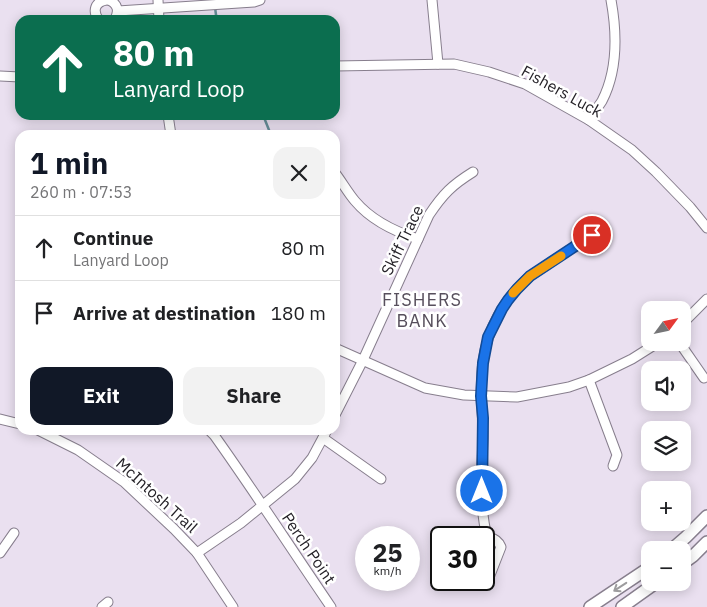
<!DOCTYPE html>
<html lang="en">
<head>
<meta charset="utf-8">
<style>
  :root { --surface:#fff; --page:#f2f2f2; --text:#202124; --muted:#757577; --line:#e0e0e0; --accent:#111827 }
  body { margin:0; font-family:"IBM Plex Sans",sans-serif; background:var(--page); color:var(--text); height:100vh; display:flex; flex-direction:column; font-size:19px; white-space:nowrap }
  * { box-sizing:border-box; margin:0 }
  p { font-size:16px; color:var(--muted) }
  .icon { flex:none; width:28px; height:28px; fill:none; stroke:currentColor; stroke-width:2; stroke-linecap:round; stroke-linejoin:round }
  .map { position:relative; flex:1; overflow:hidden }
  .side { position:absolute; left:15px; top:130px; width:325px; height:305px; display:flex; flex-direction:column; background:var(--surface); border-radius:15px; box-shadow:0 2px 12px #0003 }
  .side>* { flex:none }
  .guide { position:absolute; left:15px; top:15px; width:325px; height:105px; border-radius:15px; box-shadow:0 2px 12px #0003; background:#0b6e4f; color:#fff; overflow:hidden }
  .needle { width:32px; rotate:57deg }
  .tools { position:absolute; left:641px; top:301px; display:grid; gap:10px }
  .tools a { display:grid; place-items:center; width:50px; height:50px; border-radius:10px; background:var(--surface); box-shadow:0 2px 12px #0003; font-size:25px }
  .speed { position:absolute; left:355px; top:526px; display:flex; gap:10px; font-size:25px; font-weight:700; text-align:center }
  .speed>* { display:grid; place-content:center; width:65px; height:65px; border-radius:50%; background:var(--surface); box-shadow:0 2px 12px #0003; line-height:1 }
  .speed small { font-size:12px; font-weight:400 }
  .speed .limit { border:2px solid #111; border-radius:8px; background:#fff; color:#111 }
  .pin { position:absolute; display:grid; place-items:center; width:42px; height:42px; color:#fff; margin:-21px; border:2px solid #fff; border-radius:50%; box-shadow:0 1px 5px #0007 }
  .me { position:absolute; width:55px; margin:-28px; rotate:0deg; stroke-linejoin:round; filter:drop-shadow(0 0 4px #0008) }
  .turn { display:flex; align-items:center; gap:18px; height:105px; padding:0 15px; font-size:22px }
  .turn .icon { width:65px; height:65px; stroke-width:2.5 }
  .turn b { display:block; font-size:35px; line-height:42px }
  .round { display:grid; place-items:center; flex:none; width:52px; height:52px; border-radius:15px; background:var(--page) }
  .overview { display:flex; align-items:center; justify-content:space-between; height:85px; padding:0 15px }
  h1 { font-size:30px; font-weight:700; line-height:38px; color:var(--accent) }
  .button { display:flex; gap:10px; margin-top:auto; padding:10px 15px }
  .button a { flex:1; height:58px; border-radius:15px; background:var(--accent); color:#fff; font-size:20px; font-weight:700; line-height:58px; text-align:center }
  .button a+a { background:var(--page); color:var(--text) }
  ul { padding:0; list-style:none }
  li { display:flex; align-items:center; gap:15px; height:65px; padding:0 15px; border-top:1px solid var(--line) }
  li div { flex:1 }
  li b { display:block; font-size:19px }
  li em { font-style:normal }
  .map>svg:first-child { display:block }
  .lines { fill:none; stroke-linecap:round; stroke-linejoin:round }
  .stream { stroke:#678e98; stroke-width:2.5 }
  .minor-casing { stroke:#877e8d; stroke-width:11 }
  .major-casing { stroke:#877e8d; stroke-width:14 }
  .minor { stroke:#fff; stroke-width:9 }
  .major { stroke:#fff; stroke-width:11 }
  .oneway { stroke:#9d9c9e }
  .route-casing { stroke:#114b97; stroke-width:12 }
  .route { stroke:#1a73e8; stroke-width:9 }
  .slow { stroke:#f59e0b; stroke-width:9 }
  .labels { text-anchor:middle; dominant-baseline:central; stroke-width:5; stroke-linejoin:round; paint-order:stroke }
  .street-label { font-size:16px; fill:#252228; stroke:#fff }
  .neighbourhood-label { font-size:18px; letter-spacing:1px; fill:#574f5c; stroke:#fff }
</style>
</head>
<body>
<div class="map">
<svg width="707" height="607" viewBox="0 0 707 607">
  <rect width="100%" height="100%" fill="#eae0f0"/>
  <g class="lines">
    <g class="stream">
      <polyline points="215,7 216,15 219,20"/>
      <polyline points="263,115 271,135"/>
    </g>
    <g class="minor-casing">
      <g id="minor">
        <path d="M108,0C118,3 120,12 114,20"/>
        <polyline points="158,0 159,20"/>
        <polyline points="432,0 438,64"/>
        <polyline points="118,11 254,2 260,0"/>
        <path d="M99,20C92,11 95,2 106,0"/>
        <polyline points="335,66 454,64 489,72 525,84 589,120 632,150 656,172 690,207 707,228"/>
        <polyline points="0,76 20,77"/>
        <polyline points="168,115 171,135"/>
        <path d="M589,120C593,114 598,107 602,101C618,70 617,33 611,0"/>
        <path d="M335,173C342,182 348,193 355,201C371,220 396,232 418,239"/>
        <polyline points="682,324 707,299"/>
        <polyline points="679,342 704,378"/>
        <polyline points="335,348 425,388 464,395 517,397 569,387 589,380 632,359 659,342"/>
        <polyline points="589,380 617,455 613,466"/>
        <path d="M335,415L363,360L429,215C443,194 452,185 473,172"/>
        <polyline points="0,419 20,424"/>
        <polyline points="38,430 78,450 124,482 174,529 197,553 233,607"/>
        <path d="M209,430L214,435C254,491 292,550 331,607"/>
        <polyline points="323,438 381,479"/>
        <path d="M487,536C479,508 482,468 483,438C483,413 479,387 483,362C487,329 504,299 529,277C536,272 544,267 551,262C565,253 578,244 592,235"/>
        <path d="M484,544L487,536C494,539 498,540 501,547L490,575L484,579"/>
        <polyline points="0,553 14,533"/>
        <polyline points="197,553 241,523 295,479 312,458 327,430"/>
        <polyline points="102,607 108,602"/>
      </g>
    </g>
    <g class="major-casing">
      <g id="major">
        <polyline points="671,550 686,537 707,516"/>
        <polyline points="682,564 693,556 707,542"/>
        <polyline points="590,607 650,567"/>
        <polyline points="622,607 657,582"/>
      </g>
    </g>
    <use href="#minor" class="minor"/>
    <use href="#major" class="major"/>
  </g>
  <defs><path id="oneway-shaft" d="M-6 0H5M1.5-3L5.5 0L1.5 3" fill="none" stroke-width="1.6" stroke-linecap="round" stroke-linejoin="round" transform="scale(1.25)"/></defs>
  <use class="oneway" href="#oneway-shaft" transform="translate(620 587) rotate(147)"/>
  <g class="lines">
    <g class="route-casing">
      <polyline id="route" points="482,491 483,418 481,396 483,363 488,337 502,309 508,300 517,289 530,276 592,235"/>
    </g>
    <use href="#route" class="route"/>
    <polyline class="slow" points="513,293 530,276 561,256"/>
  </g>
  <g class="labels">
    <g class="street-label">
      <text transform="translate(562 91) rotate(29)">Fishers Luck</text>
      <text transform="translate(402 240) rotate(-64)">Skiff Trace</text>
      <text transform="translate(157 495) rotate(42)">McIntosh Trail</text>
      <text transform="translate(309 548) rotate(56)">Perch Point</text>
    </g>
    <g class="neighbourhood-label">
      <text x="422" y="299">FISHERS<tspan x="422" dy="21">BANK</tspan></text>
    </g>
  </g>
</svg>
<div class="tools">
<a><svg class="needle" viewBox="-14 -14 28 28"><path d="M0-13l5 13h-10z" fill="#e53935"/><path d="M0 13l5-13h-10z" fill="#757577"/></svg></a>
<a><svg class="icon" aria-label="sound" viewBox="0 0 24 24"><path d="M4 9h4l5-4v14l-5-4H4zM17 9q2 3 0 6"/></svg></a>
<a><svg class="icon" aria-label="layers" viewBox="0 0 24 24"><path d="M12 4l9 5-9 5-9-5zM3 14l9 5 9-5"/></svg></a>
<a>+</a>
<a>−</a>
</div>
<div class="speed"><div>25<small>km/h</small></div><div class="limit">30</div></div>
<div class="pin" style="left:592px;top:235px;background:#d93025"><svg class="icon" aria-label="arrive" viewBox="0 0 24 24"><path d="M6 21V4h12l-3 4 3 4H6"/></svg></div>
<svg class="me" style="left:482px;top:491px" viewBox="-20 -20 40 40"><circle r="17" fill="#1a73e8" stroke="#fff" stroke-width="3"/><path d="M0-11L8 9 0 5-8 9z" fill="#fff"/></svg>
<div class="guide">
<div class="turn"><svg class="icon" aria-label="ahead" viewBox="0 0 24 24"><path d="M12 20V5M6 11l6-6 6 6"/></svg><div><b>80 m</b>Lanyard Loop</div></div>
</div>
<section class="side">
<div class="overview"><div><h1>1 min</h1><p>260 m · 07:53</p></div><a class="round"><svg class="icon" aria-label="close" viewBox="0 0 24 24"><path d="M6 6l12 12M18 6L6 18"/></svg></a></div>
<ul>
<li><svg class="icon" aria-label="ahead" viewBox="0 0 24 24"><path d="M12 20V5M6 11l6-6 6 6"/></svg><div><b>Continue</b><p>Lanyard Loop</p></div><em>80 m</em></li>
<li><svg class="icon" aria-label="arrive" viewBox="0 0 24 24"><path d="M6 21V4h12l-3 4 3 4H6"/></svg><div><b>Arrive at destination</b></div><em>180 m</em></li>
</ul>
<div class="button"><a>Exit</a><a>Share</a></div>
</section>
</div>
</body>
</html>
